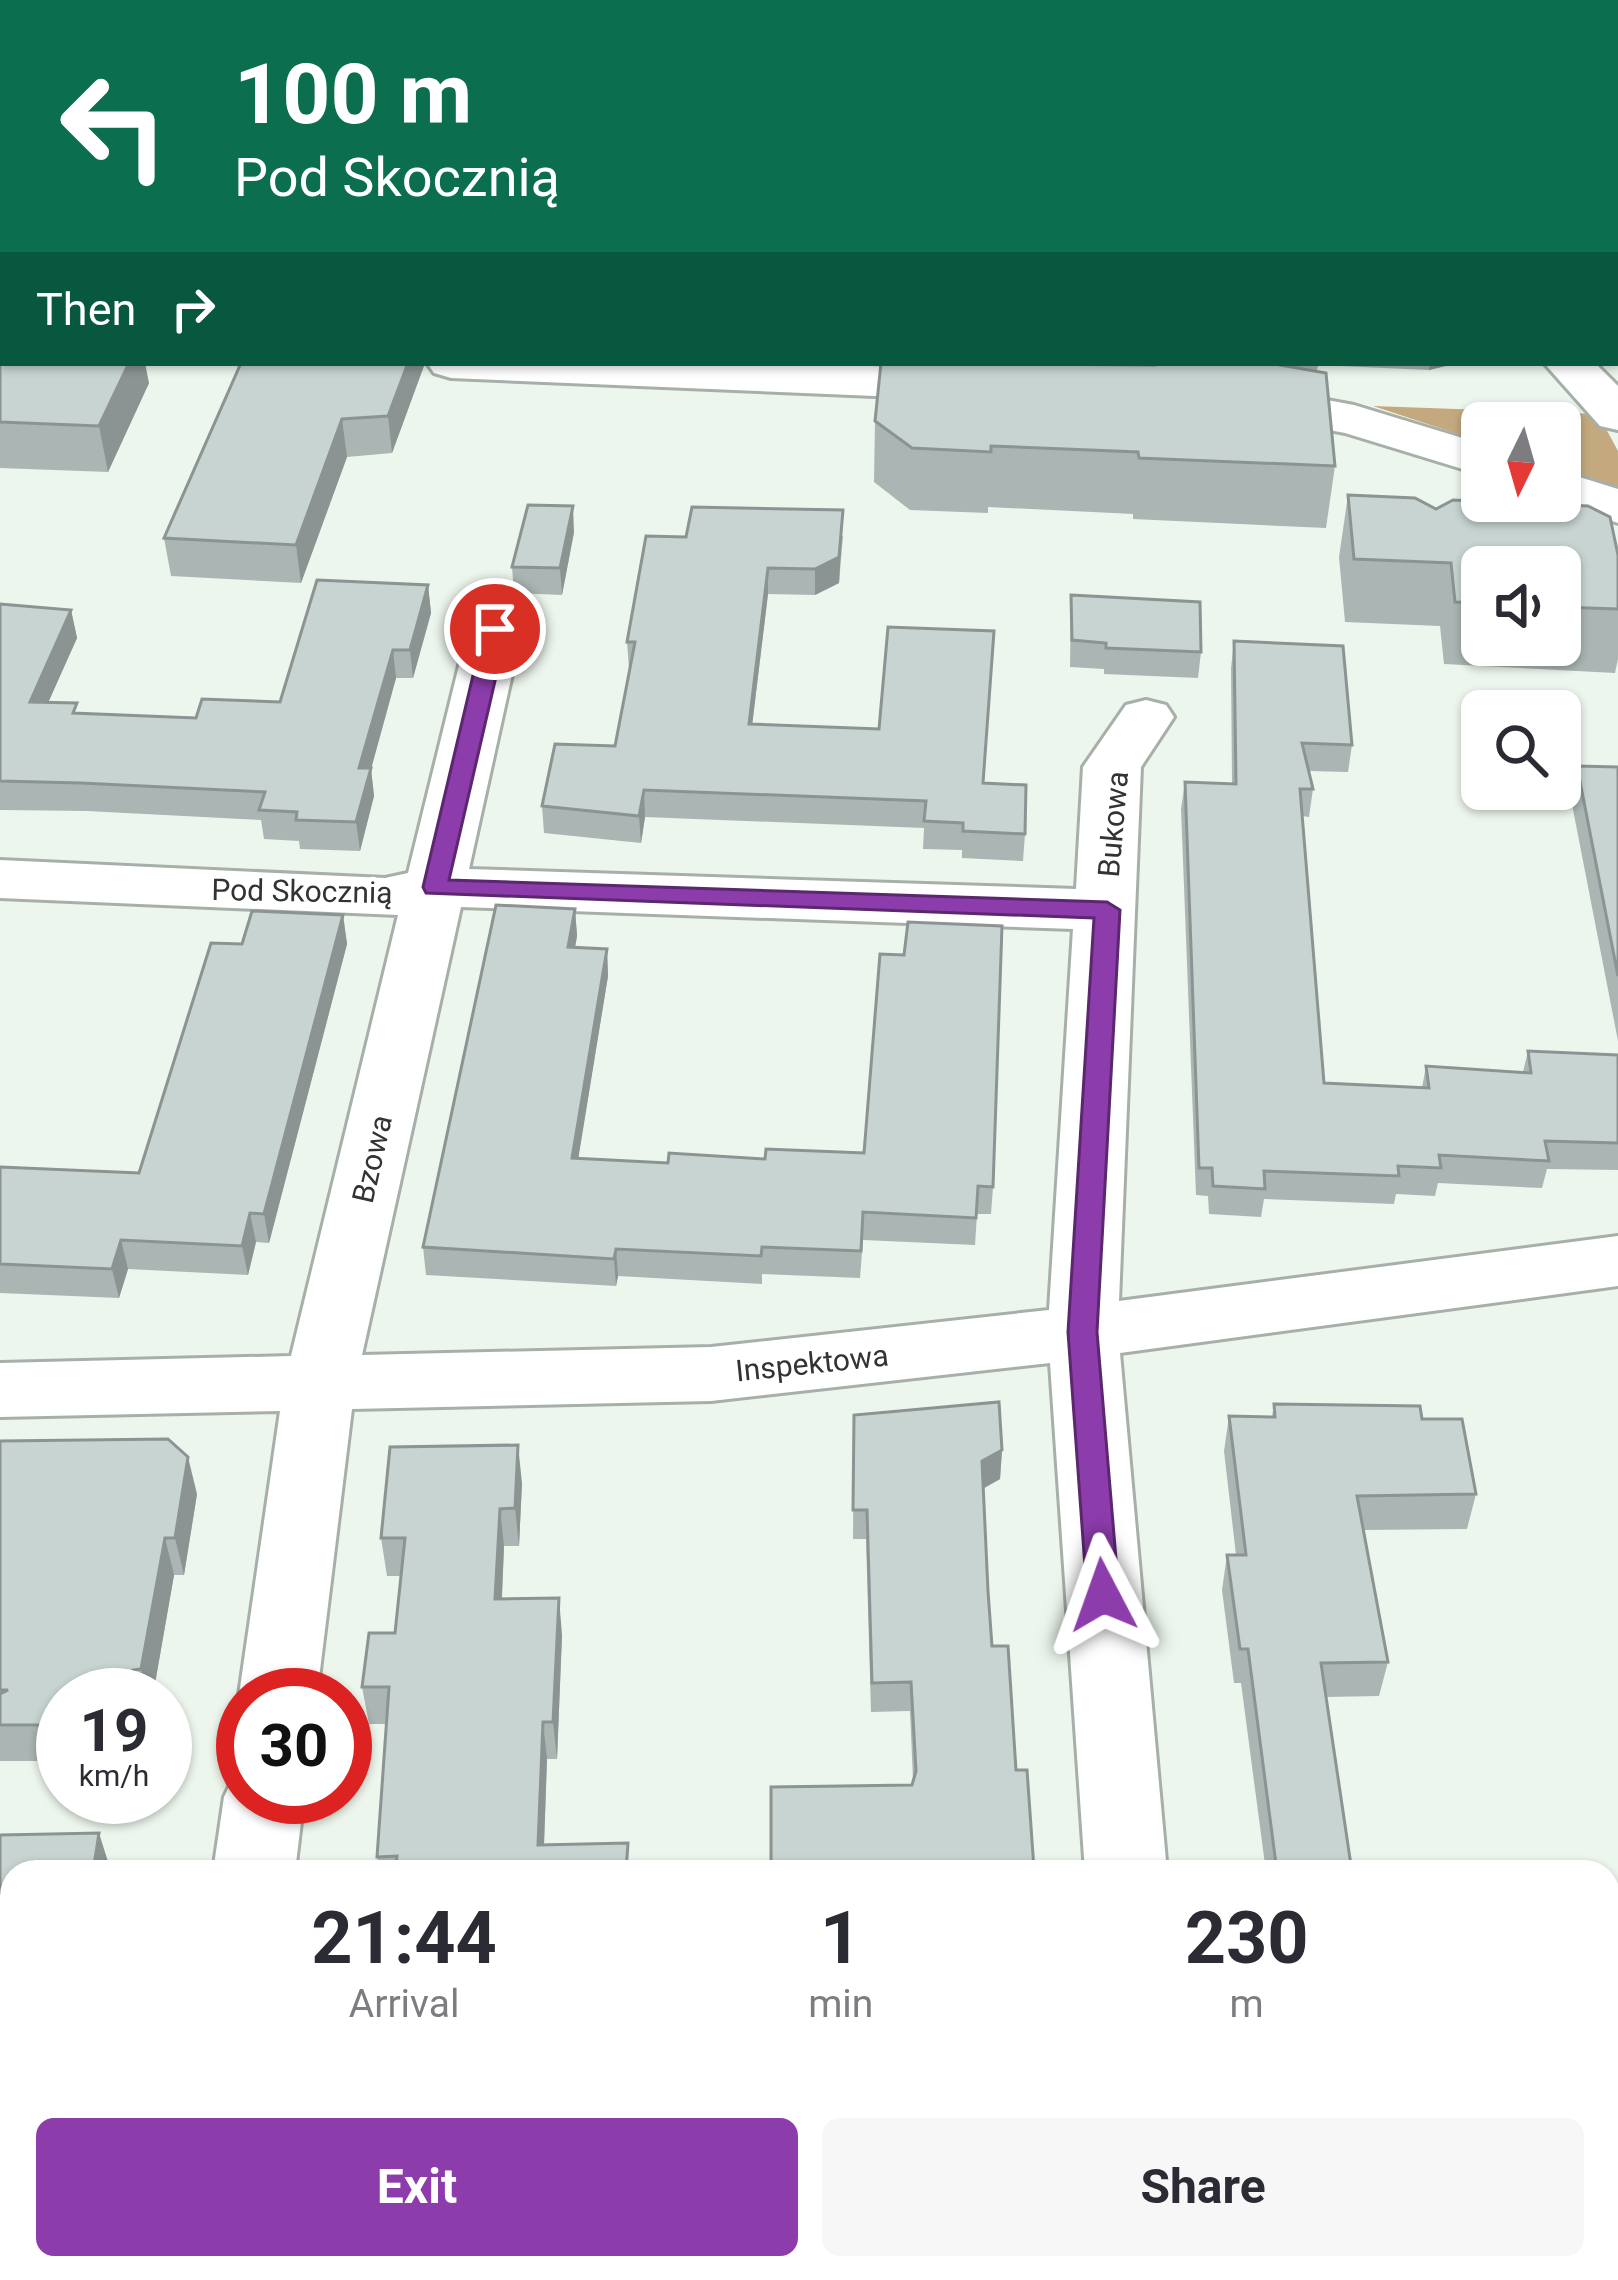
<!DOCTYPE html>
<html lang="en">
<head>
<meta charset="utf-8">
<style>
  :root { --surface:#fff; --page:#f7f7f7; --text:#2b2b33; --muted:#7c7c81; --accent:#8c3cab }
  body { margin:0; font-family:Roboto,sans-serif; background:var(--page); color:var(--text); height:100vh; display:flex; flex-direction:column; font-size:45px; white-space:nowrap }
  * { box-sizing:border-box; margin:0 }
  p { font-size:39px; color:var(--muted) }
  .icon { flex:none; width:66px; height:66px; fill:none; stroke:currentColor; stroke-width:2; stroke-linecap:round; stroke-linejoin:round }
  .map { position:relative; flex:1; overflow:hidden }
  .details { position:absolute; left:0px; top:1860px; width:1620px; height:420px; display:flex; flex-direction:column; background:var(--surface); border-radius:36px 36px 0 0; box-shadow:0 3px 9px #0004 }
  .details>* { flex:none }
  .banner { position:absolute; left:0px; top:0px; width:1620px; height:366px; box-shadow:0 3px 9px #0004; background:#0b6e4f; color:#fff; overflow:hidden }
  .needle { width:78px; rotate:185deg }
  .controls { position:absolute; left:1461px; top:402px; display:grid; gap:24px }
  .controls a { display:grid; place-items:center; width:120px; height:120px; border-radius:18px; background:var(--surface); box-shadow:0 3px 9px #0004; font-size:60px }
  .speed { position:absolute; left:36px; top:1668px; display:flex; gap:24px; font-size:60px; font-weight:700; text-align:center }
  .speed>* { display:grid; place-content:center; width:156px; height:156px; border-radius:50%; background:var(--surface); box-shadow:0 3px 9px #0004; line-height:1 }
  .speed small { font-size:30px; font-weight:400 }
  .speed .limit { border:18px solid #d22; background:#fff; color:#111 }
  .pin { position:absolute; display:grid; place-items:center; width:102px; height:102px; color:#fff; margin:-51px; border:6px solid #fff; border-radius:50%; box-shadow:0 3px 12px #0007 }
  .me { position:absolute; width:132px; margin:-66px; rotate:356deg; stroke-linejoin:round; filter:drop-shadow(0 0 9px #0008) }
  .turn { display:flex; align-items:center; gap:42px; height:252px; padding:0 36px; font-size:54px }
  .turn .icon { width:156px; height:156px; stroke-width:2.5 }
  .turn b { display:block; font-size:84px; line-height:102px }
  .then { display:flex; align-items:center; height:114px; padding:0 36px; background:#0003; gap:24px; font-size:45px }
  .eta { display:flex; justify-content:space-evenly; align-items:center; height:204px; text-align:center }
  .eta b { font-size:72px; font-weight:700; line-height:84px }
  .action { display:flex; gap:24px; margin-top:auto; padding:24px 36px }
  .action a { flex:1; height:138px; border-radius:18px; background:var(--accent); color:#fff; font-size:48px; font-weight:700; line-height:138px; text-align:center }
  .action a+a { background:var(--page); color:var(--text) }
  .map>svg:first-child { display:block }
  .forest { fill:#c4a97e }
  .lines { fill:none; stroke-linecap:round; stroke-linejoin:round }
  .minor-casing { stroke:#a7b0a8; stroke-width:6 }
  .minor { fill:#fff; fill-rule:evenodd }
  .wall { fill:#abb6b4; fill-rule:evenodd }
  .shaded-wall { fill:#8b9492 }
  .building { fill:#c7d4d1; stroke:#8b9492; stroke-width:3 }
  .route { fill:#8c3cab; stroke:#5b276f; stroke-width:3 }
  .labels { text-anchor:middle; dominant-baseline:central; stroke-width:9; stroke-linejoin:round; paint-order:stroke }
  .street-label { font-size:30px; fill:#313431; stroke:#fff }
</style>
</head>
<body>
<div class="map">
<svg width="1618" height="2280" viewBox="0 0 1618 2280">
  <rect width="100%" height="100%" fill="#edf6ed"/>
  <polygon class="forest" points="1373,406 1598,414 1618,451 1618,487 1560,468 1560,423 1482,423 1482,442"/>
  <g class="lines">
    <g class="minor-casing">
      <g id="minor">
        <polygon points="1208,0 1248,0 1250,3 1210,3"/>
        <polygon points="3,38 3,64 0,65 0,39"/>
        <rect x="1617" y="178" width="1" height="26"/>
        <polygon points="3,217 3,245 0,246 0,218"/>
        <polygon points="427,363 798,363 969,370 986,375 994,385 986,395 969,400 451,378 434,373"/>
        <polygon points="1544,363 1595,363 1618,386 1618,430 1600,426"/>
        <polygon points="1240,384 1354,405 1482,444 1482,475 1345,433 1222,410 1215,399 1222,388"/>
        <polygon points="1560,471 1618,489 1618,523 1553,501 1560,501"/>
        <path d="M495,613L514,617L522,629L469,869L1076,889L1083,767L1126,705L1146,700L1166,705L1174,717L1141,767L1119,1301L1618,1236V1286L1120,1353L1167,1872H1085L1050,1363L711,1401L352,1409L317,1695H243V1703L239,1695L280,1411L0,1417V1363L291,1356L398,915L0,898V860L385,878L408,873L468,629L476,617ZM461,907L1073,929L1049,1310L711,1347L362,1355Z"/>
        <polygon points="243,1770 243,1797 304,1797 295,1872 213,1872 224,1797 236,1772"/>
        <polygon points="154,2268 246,2268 245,2280 153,2280"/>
        <polygon points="1121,2268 1213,2268 1215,2280 1123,2280"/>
      </g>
    </g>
    <use href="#minor" class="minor"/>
  </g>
  <g class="wall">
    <polygon points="0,332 149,383 108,472 0,468"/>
    <polygon points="241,363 425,363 392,453 347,457 301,583 171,576 164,538"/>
    <polygon points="1149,363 1458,363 1429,370 1318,365 1317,371 1335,466 1326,528 1133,519 1133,514 988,507 988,513 910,510 874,482 875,421"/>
    <path d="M1348,495L1436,509L1618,555V659L1615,673L1444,664L1440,626L1345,622L1339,557ZM1482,567H1560V645H1482Z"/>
    <polygon points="574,532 562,595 514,593 512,567"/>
    <polygon points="843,536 839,583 815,595 768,594 752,725 984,783 1025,834 1023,861 962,858 962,850 923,849 924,828 645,817 641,843 544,833 542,806 615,746 630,669 629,669 627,642 686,537"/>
    <polygon points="428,585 431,613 413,678 396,678 371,769 374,796 360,851 300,849 299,841 264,839 261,820 87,811 0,810 0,604 71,610 77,638 48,702 79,713 196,718 280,702"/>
    <polygon points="1071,595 1201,652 1198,678 1104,674 1104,669 1070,667"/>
    <polygon points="1234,641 1352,745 1348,772 1309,771 1313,789 1309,817 1302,816 1324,1083 1422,1088 1426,1066 1523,1072 1528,1051 1618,1055 1618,1170 1547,1169 1542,1188 1438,1183 1435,1196 1396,1194 1394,1204 1264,1199 1261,1217 1209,1214 1208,1196 1196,1195 1181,809 1185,782 1232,784 1231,668"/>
    <polygon points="1577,766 1618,767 1618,1041 1570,794"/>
    <polygon points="575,909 577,936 575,948 607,949 608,976 578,1158 993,1187 991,1214 977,1214 975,1245 863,1240 860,1278 762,1274 762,1284 618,1276 616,1286 426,1275 423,1247"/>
    <polygon points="343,915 347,944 269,1243 256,1242 248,1275 128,1269 119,1298 0,1293 0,1167 139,1173 242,944"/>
    <polygon points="1274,1404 1422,1419 1476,1494 1467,1529 1363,1530 1388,1662 1379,1696 1326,1697 1352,1872 1266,1872 1241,1683 1234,1683 1222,1590 1227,1555 1236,1555 1224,1451 1229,1416 1272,1417"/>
    <polygon points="854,1415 1002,1450 1000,1479 983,1489 988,1591 992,1646 1034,1872 771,1872 912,1785 913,1780 910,1711 871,1712 866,1539 853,1539"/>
    <polygon points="0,1441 197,1494 184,1575 174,1575 153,1695 63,1695 63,1761 0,1761"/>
    <polygon points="522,1483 519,1546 504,1546 502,1599 562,1635 557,1759 547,1759 544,1845 630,1872 380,1872 377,1857 387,1724 369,1724 362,1687 395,1633 401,1576 387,1576 381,1538"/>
    <polygon points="0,1835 110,1868 12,1872 12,1966 0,1967"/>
    <polygon points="1616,2217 1618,2217 1618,2273 1611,2229"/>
    <polygon points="1279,2268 1447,2268 1449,2280 1281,2280"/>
  </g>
  <g class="shaded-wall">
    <polygon points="129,363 145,363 149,383 108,472 99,426"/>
    <polygon points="408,363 425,363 392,453 388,416"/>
    <polygon points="1430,363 1458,363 1429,370"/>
    <polygon points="342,419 347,457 301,583 296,545"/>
    <polygon points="573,506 574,532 562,595 560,568"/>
    <polygon points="843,510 839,583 815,595 815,569"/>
    <polygon points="768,568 768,594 749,751 749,724"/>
    <polygon points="428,585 431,613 413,678 410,650"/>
    <polygon points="71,610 77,638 36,730 30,702"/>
    <polygon points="393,650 396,678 371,769 374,796 360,851 356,822 359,768"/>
    <polygon points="644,790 645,817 641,843 639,816"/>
    <polygon points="575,909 577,936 570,975 568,947"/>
    <polygon points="343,915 347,944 269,1243 264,1214"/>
    <polygon points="607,949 608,976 574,1185 572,1158"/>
    <polygon points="250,1213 256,1242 248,1275 242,1246"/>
    <polygon points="121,1240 128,1269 119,1298 112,1269"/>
    <polygon points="616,1249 618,1276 616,1286 614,1259"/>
    <polygon points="518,1445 522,1483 519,1546 515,1508"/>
    <polygon points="1002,1450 1000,1479 980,1490 982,1461"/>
    <polygon points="188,1457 197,1494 184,1575 175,1538"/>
    <polygon points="500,1509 504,1546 500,1637 495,1599"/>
    <polygon points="165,1538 174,1575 153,1695 148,1695 141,1669"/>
    <polygon points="559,1598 562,1635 557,1759 553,1722"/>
    <polygon points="133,1670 140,1695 127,1695"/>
    <polygon points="543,1722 547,1759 543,1872 538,1845"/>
    <polygon points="99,1833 110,1868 110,1872 93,1872"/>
    <polygon points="476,2268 484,2268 483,2280 475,2280"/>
  </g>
  <g class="building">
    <polygon points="1617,214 1618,215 1617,279"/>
    <polygon points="0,332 3,332 3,363 129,363 99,426 0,422"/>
    <polygon points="241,363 408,363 388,416 342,419 296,545 164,538"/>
    <polygon points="881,363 1155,365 1155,363 1268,363 1326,373 1335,466 1139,458 1138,452 991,446 991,452 912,448 875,421"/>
    <polygon points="1348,495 1415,498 1436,509 1453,500 1588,506 1610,517 1618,555 1618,609 1560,607 1560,567 1482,567 1482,603 1455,602 1451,563 1354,559"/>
    <polygon points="528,505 573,506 560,568 512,567"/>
    <polygon points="692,507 843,510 839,557 815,569 768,568 749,724 879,729 888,627 994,631 983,783 1026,785 1025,834 963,831 963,823 924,821 926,801 644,790 639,816 542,806 555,744 615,746 635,642 627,642 646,536 686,537"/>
    <polygon points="317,580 428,585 410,650 393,650 359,768 371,768 356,822 296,820 297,812 259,810 265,792 81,783 0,781 0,604 71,610 30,702 77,703 73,713 196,718 202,699 280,702"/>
    <polygon points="1071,595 1200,602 1201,652 1106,648 1106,643 1072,640"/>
    <polygon points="1234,641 1343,646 1352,745 1302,743 1313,789 1300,789 1324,1083 1429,1088 1426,1066 1531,1073 1528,1051 1618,1055 1618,1143 1545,1141 1549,1161 1439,1155 1441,1168 1398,1166 1399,1176 1264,1171 1265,1189 1213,1186 1212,1168 1199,1168 1185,782 1236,784"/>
    <polygon points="1577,766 1618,767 1618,976"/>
    <polygon points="496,905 575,909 568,947 607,949 572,1158 668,1163 669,1153 765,1159 766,1149 864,1153 880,954 904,955 908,922 1002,926 993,1187 978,1186 976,1218 863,1212 861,1251 762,1247 761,1256 616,1249 614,1259 423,1247"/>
    <polygon points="252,911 343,915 264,1214 250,1213 242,1246 121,1240 112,1269 0,1264 0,1167 139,1173 211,943 242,944"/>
    <polygon points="999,1402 1002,1450 982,1461 988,1591 992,1646 1008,1646 1016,1770 1027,1770 1034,1869 945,1872 771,1872 771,1787 912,1785 916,1771 911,1682 872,1683 867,1510 853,1510 854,1415"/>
    <polygon points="1274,1404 1420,1406 1422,1419 1462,1419 1476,1494 1357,1496 1388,1662 1321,1663 1352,1872 1277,1872 1248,1649 1240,1649 1227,1555 1246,1555 1229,1416 1275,1417"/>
    <polygon points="168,1439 188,1457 175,1538 165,1538 141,1669 133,1670 127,1695 63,1695 63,1725 0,1725 0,1694 8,1690 0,1690 0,1441"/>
    <polygon points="518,1445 515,1508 500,1509 495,1599 559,1598 553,1722 543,1722 538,1845 628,1843 626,1872 395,1872 397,1856 377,1857 389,1687 362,1687 369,1633 395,1633 405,1538 381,1538 390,1447"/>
    <polygon points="99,1833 93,1872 12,1872 12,1931 0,1932 0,1835"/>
    <polygon points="12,2103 12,2131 7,2131"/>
    <polygon points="295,2268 476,2268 475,2280 294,2280"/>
    <rect x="780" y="2268" width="148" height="12"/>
    <polygon points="1290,2268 1447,2268 1449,2280 1292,2280"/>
  </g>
  <polygon class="route" points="495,622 507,629 449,880 1107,902 1120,910 1097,1332 1119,1595 1114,1604 1103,1608 1087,1595 1068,1332 1094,918 426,893 423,887 484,629"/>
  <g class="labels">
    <g class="street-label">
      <text transform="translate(1113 824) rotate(-85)">Bukowa</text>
      <text transform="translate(302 891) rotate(1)">Pod Skocznią</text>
      <text transform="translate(372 1159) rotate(-77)">Bzowa</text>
      <text transform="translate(812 1363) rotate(-6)">Inspektowa</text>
    </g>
  </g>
</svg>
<div class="controls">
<a><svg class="needle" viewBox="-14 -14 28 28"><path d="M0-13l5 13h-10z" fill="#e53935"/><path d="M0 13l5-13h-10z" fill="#7c7c81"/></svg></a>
<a><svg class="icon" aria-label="sound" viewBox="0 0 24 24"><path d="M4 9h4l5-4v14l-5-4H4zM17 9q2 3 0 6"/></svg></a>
<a><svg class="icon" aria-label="search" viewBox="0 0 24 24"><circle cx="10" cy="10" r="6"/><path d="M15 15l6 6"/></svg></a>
</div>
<div class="speed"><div>19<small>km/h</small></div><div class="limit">30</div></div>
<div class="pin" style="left:495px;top:629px;background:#d93025"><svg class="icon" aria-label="arrive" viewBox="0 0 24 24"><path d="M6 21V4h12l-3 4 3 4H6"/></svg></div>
<svg class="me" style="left:1103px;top:1595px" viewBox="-20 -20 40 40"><path d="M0-17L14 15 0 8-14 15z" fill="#8c3cab" stroke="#fff" stroke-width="4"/></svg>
<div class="banner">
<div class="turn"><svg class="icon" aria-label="left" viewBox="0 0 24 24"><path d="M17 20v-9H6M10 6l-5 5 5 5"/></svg><div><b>100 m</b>Pod Skocznią</div></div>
<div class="then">Then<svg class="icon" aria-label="right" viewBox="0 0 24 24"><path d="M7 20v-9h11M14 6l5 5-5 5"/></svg></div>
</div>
<section class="details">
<div class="eta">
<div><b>21:44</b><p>Arrival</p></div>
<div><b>1</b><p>min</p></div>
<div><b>230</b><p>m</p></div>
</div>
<div class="action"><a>Exit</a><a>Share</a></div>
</section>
</div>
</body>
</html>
